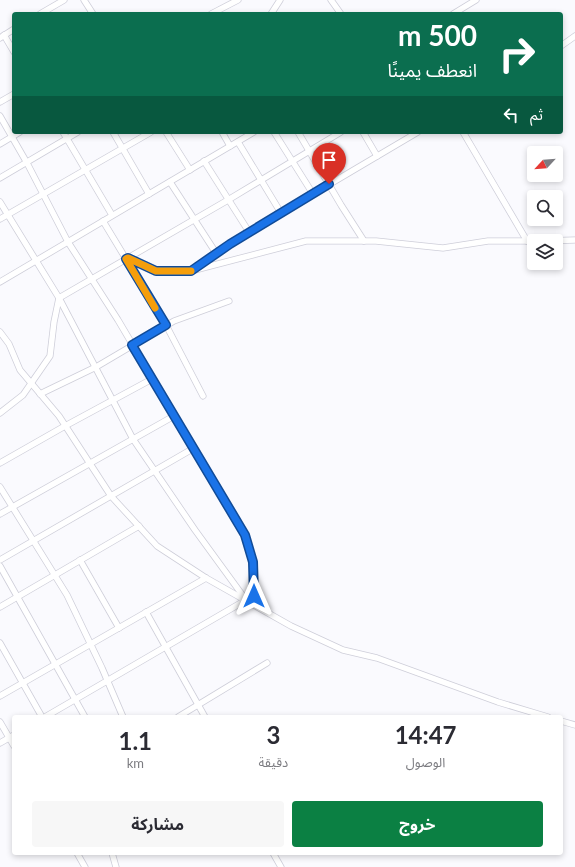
<!DOCTYPE html>
<html lang="ar">
<head>
<meta charset="utf-8">
<style>
  :root { --surface:#fff; --page:#f7f7f7; --text:#2b2b33; --muted:#7c7c81; --accent:#0b8043 }
  body { margin:0; font-family:Lato,"Noto Sans Arabic",sans-serif; background:var(--page); color:var(--text); direction:rtl; height:100vh; display:flex; flex-direction:column; font-size:15px; white-space:nowrap }
  * { box-sizing:border-box; margin:0 }
  p { font-size:13px; color:var(--muted) }
  .icon { flex:none; width:22px; height:22px; fill:none; stroke:currentColor; stroke-width:2; stroke-linecap:round; stroke-linejoin:round }
  .map { position:relative; flex:1; overflow:hidden; direction:ltr }
  .panel { position:absolute; left:12px; top:715px; width:551px; height:140px; display:flex; flex-direction:column; background:var(--surface); border-radius:4px; box-shadow:0 2px 6px #0003; direction:rtl }
  .panel>* { flex:none }
  .guide { position:absolute; left:12px; top:12px; width:551px; height:122px; border-radius:4px; box-shadow:0 2px 6px #0003; direction:rtl; background:#0b6e4f; color:#fff; overflow:hidden }
  .needle { width:26px; rotate:244deg }
  .buttons { position:absolute; left:527px; top:146px; display:grid; gap:8px }
  .buttons a { display:grid; place-items:center; width:36px; height:36px; border-radius:4px; background:var(--surface); box-shadow:0 2px 6px #0003; font-size:20px }
  .pin { position:absolute; display:grid; place-items:center; width:34px; height:34px; color:#fff; margin:-41px -17px; border-radius:50% 50% 50% 0; rotate:-45deg; box-shadow:0 0 4px #0007 }
  .pin .icon { rotate:45deg }
  .me { position:absolute; width:44px; margin:-22px; rotate:0deg; stroke-linejoin:round; filter:drop-shadow(0 0 3px #0008) }
  .turn { display:flex; align-items:center; gap:14px; height:84px; padding:0 20px; font-size:18px }
  .turn .icon { width:52px; height:52px; stroke-width:2.5 }
  .turn b { display:block; font-size:28px; line-height:34px }
  .then { display:flex; align-items:center; height:38px; padding:0 20px; background:#0003; gap:8px; font-size:15px }
  .eta { display:flex; justify-content:space-evenly; align-items:center; height:68px; text-align:center }
  .eta b { font-size:24px; font-weight:700; line-height:28px }
  .button { display:flex; gap:8px; margin-top:auto; padding:8px 20px }
  .button a { flex:1; height:46px; border-radius:4px; background:var(--accent); color:#fff; font-size:16px; font-weight:700; line-height:46px; text-align:center }
  .button a+a { background:var(--page); color:var(--text) }
  .map>svg:first-child { display:block }
  .lines { fill:none; stroke-linecap:round; stroke-linejoin:round }
  .minor-casing { stroke:#ceced9; stroke-width:7 }
  .minor { stroke:#fff; stroke-width:5.5 }
  .route-casing { stroke:#114b97; stroke-width:10 }
  .route { stroke:#1a73e8; stroke-width:7 }
  .slow { stroke:#f59e0b; stroke-width:7 }
</style>
</head>
<body>
<div class="map">
<svg width="575" height="867" viewBox="0 0 575 867">
  <rect width="100%" height="100%" fill="#fafafe"/>
  <g class="lines">
    <g class="minor-casing">
      <g id="minor">
        <polyline points="84,0 93,14"/>
        <polyline points="331,0 341,14"/>
        <polyline points="40,14 64,0"/>
        <polyline points="211,14 238,0"/>
        <polyline points="271,14 280,0"/>
        <polyline points="453,14 476,0"/>
        <polyline points="4,35 14,52"/>
        <polyline points="0,38 14,29"/>
        <polyline points="561,46 575,36"/>
        <polyline points="0,102 14,94"/>
        <polyline points="0,116 27,163 68,242 118,320 245,535 253,562 254,588 253,604"/>
        <polyline points="63,132 112,215"/>
        <polyline points="113,132 149,194"/>
        <polyline points="166,132 190,170"/>
        <polyline points="222,132 230,146"/>
        <polyline points="274,132 313,194"/>
        <polyline points="298,132 341,205 364,241"/>
        <polyline points="363,132 377,156"/>
        <polyline points="463,132 527,241"/>
        <polyline points="238,142 281,213"/>
        <polyline points="0,144 20,132"/>
        <polyline points="204,161 249,232"/>
        <polyline points="0,178 78,132"/>
        <polyline points="170,182 216,253"/>
        <polyline points="0,202 59,298 133,439 195,530 246,600 45,717"/>
        <polyline points="0,219 151,132"/>
        <polyline points="103,221 166,325 203,396"/>
        <polyline points="542,241 575,240"/>
        <polyline points="128,258 156,271 191,271 306,241 376,241 443,248 488,241 534,241"/>
        <polyline points="194,269 230,243 418,132"/>
        <polyline points="0,282 254,132"/>
        <polyline points="0,332 9,344 20,370 59,416 111,496 157,546 206,578 291,626 343,650 377,658 498,702 548,717"/>
        <polyline points="40,394 96,367 174,321 229,301"/>
        <polyline points="0,413 23,395 50,356 54,322 59,298 228,200 341,132"/>
        <polyline points="0,463 65,426 152,379"/>
        <polyline points="0,487 67,595 102,668 123,717"/>
        <polyline points="0,514 174,416"/>
        <polyline points="0,560 194,448"/>
        <polyline points="80,560 119,628"/>
        <polyline points="0,566 85,717"/>
        <polyline points="0,607 139,526"/>
        <polyline points="146,612 205,717"/>
        <polyline points="0,643 42,717"/>
        <polyline points="0,696 206,578"/>
        <polyline points="178,717 267,663"/>
        <polyline points="561,721 575,725"/>
        <polyline points="0,722 14,746"/>
        <polyline points="0,743 14,735"/>
        <polyline points="77,853 85,867"/>
        <polyline points="112,853 116,867"/>
        <polyline points="273,853 281,867"/>
      </g>
    </g>
    <use href="#minor" class="minor"/>
  </g>
  <g class="lines">
    <g class="route-casing">
      <polyline id="route" points="254,596 253,562 245,535 132,345 166,325 126,259 128,258 156,271 191,271 230,244 329,184"/>
    </g>
    <use href="#route" class="route"/>
    <polyline class="slow" points="155,308 126,259 128,258 156,271 191,271"/>
  </g>
</svg>
<div class="buttons">
<a><svg class="needle" viewBox="-14 -14 28 28"><path d="M0-13l5 13h-10z" fill="#e53935"/><path d="M0 13l5-13h-10z" fill="#7c7c81"/></svg></a>
<a><svg class="icon" aria-label="search" viewBox="0 0 24 24"><circle cx="10" cy="10" r="6"/><path d="M15 15l6 6"/></svg></a>
<a><svg class="icon" aria-label="layers" viewBox="0 0 24 24"><path d="M12 4l9 5-9 5-9-5zM3 14l9 5 9-5"/></svg></a>
</div>
<div class="pin" style="left:329px;top:184px;background:#d93025"><svg class="icon" aria-label="arrive" viewBox="0 0 24 24"><path d="M6 21V4h12l-3 4 3 4H6"/></svg></div>
<svg class="me" style="left:254px;top:596px" viewBox="-20 -20 40 40"><path d="M0-17L14 15 0 8-14 15z" fill="#1a73e8" stroke="#fff" stroke-width="4"/></svg>
<div class="guide">
<div class="turn"><svg class="icon" aria-label="right" viewBox="0 0 24 24"><path d="M7 20v-9h11M14 6l5 5-5 5"/></svg><div><b>500 m</b>انعطف يمينًا</div></div>
<div class="then">ثم<svg class="icon" aria-label="left" viewBox="0 0 24 24"><path d="M17 20v-9H6M10 6l-5 5 5 5"/></svg></div>
</div>
<section class="panel">
<div class="eta">
<div><b>14:47</b><p>الوصول</p></div>
<div><b>3</b><p>دقيقة</p></div>
<div><b>1.1</b><p>km</p></div>
</div>
<div class="button"><a>خروج</a><a>مشاركة</a></div>
</section>
</div>
</body>
</html>
